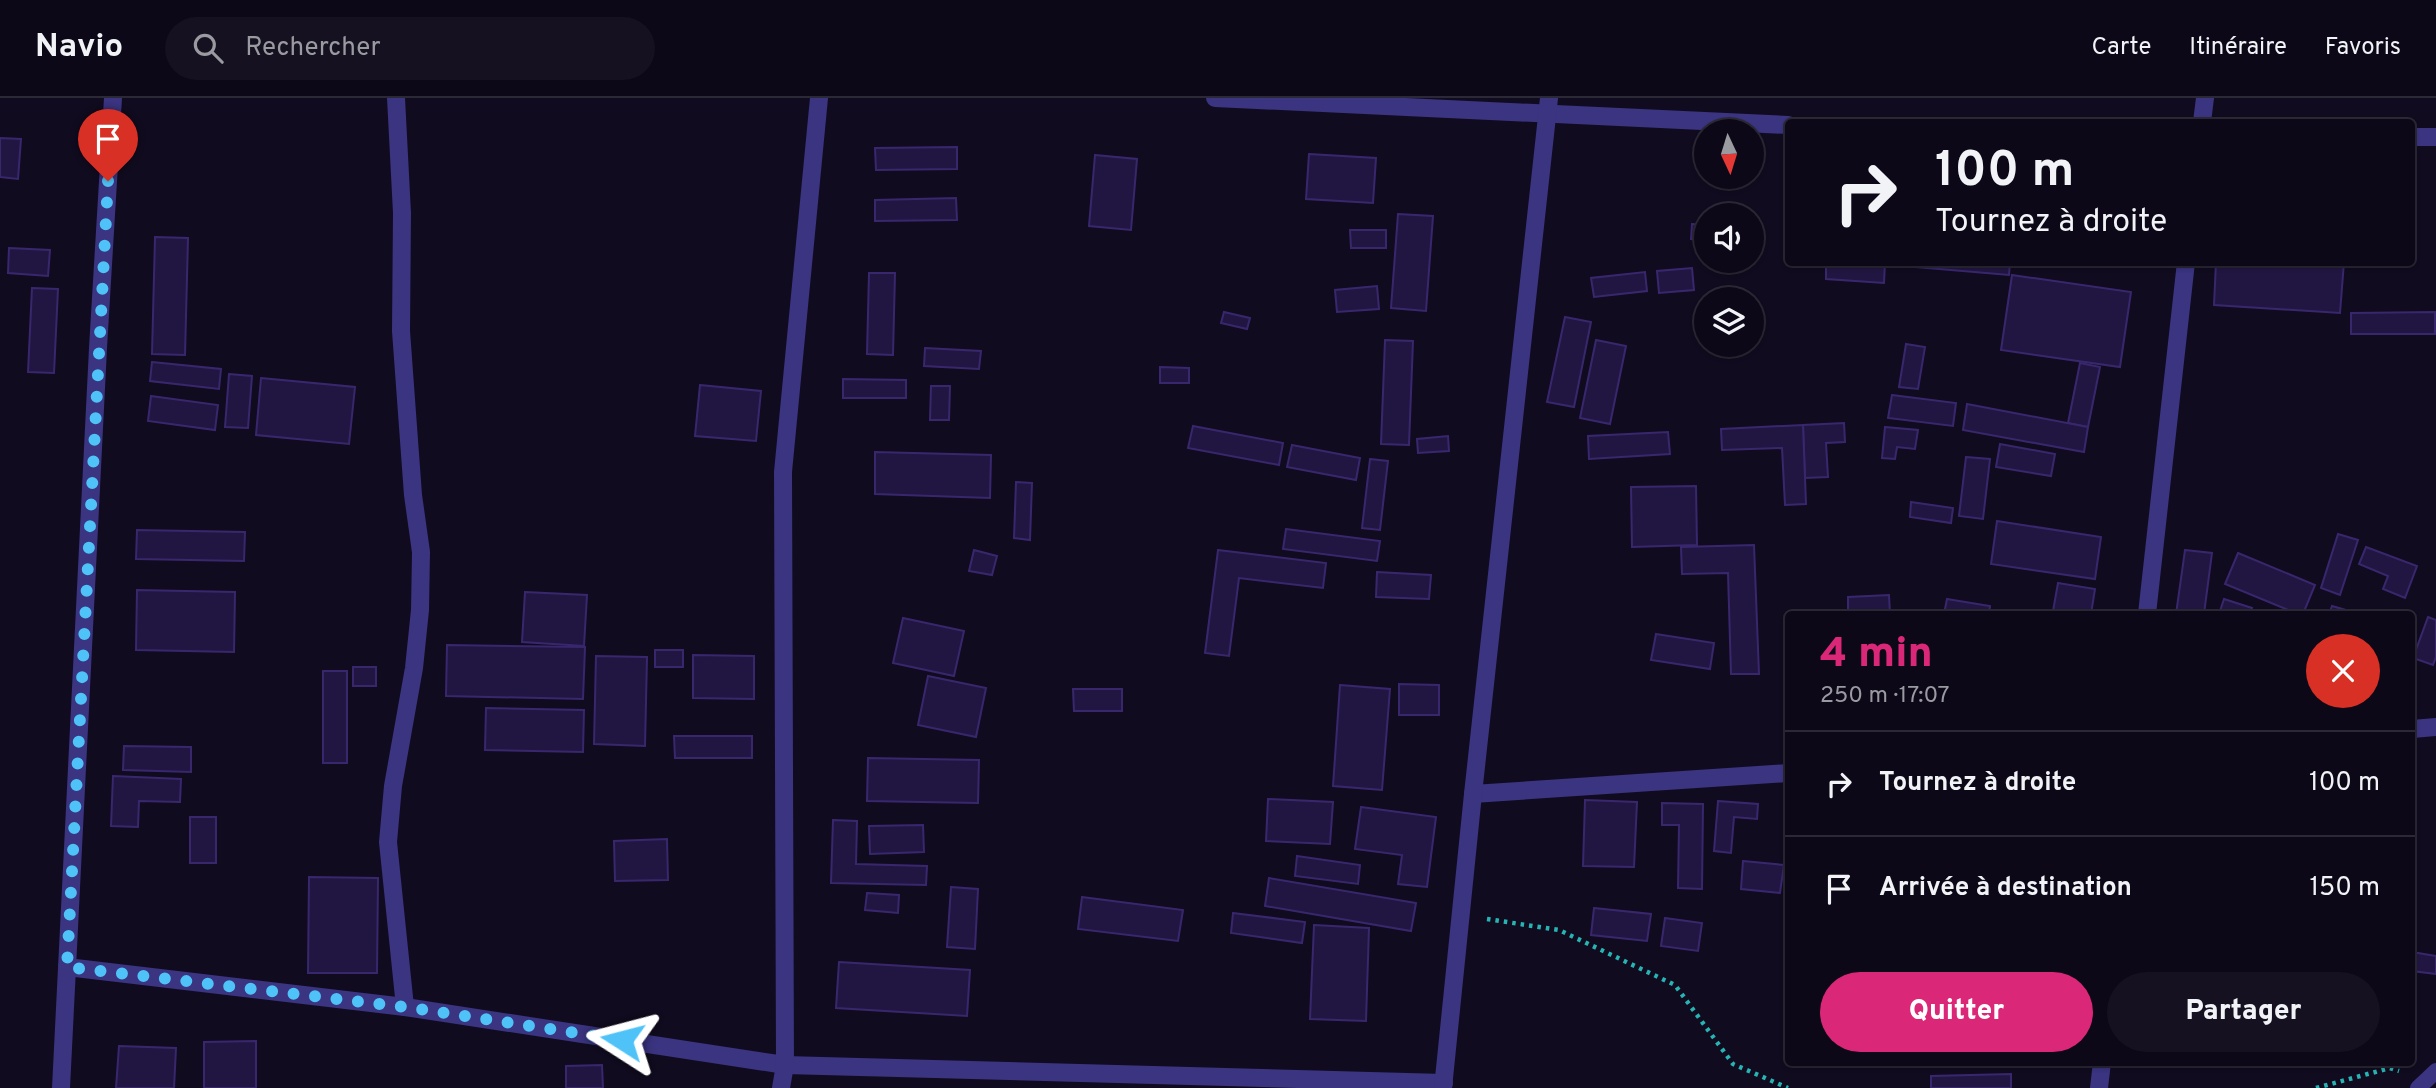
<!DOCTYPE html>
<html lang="fr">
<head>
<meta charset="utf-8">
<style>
  :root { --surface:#0c0817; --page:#151120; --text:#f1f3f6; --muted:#9a9aa1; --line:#2c2936; --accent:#db2777 }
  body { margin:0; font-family:Overpass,sans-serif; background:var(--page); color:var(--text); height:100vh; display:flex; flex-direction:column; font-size:26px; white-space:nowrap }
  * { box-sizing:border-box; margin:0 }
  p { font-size:23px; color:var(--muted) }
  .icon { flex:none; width:38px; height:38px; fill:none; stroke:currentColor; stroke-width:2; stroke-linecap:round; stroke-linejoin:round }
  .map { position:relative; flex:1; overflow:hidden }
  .sheet { position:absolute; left:1785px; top:513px; width:630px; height:455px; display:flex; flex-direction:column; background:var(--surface); border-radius:7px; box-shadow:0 2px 5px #0004,0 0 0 2px var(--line) }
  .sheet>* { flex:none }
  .hud { position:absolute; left:1785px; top:21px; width:630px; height:147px; border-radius:7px; box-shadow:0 2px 5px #0004,0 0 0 2px var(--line); background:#0c0817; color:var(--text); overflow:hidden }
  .needle { width:46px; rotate:176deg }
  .buttons { position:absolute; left:1694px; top:21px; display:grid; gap:14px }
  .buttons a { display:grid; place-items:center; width:70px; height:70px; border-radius:50%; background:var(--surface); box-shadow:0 2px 5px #0004,0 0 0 2px var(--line); font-size:35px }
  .pin { position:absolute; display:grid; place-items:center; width:60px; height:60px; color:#fff; margin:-72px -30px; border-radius:50% 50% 50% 0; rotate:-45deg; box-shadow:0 0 7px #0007 }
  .pin .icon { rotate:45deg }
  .me { position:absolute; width:77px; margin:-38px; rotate:279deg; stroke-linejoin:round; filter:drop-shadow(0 0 5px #0008) }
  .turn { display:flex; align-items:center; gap:24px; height:147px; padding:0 35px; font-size:32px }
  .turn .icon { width:91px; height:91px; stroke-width:2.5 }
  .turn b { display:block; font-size:49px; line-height:60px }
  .round { display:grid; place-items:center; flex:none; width:74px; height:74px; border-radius:37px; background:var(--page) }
  .summary { display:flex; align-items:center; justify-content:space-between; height:119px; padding:0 35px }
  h1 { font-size:42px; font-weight:800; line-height:52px; color:var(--accent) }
  .button { display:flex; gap:14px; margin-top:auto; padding:14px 35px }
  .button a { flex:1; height:80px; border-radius:42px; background:var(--accent); color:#fff; font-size:28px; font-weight:800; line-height:80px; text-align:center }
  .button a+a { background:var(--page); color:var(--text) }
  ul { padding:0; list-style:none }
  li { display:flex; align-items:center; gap:21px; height:105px; padding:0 35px; border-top:2px solid var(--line) }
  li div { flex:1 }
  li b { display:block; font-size:26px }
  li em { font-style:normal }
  header { display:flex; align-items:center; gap:42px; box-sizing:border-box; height:98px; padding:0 35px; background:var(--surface); border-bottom:2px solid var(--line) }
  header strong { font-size:33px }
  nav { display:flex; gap:38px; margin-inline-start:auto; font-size:24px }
  .search { width:490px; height:63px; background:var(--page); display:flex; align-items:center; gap:18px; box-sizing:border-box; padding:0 24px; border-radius:38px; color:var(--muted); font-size:26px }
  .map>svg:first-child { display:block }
  .building { fill:#211641; stroke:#39276e; stroke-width:2 }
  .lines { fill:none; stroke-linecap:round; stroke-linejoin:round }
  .path { stroke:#27b5b4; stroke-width:4.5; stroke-dasharray:3.5 5; stroke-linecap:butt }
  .lane { stroke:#3a3481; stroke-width:16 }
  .street { stroke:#3a3481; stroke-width:18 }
  .route { stroke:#4fc3f7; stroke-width:12; stroke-dasharray:0 21.6 }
</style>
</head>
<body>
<header>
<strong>Navio</strong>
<div class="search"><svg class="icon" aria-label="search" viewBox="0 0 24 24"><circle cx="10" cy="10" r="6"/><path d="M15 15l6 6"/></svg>Rechercher</div>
<nav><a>Carte</a><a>Itinéraire</a><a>Favoris</a></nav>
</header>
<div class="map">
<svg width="2436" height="990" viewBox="0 0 2436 990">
  <rect width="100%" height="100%" fill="#100b1f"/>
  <g class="building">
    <polygon points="0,40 21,41 18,81 0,79"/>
    <polygon points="957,49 957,71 876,72 875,50"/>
    <polygon points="1309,56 1376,60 1373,105 1306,101"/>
    <polygon points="1095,57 1137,61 1131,132 1089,128"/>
    <polygon points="956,100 957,122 875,123 875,102"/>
    <polygon points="1398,116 1433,118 1426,213 1391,210"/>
    <polygon points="1692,126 1706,127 1706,142 1691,141"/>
    <polygon points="1350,132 1386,132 1386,150 1351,150"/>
    <polygon points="155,139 188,140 185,257 152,256"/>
    <polygon points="9,150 50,152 48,178 8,175"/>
    <polygon points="1826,164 1885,164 1884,185 1826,181"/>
    <polygon points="1916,164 2010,164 2009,177 1916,169"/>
    <polygon points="2216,164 2344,164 2340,215 2214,207"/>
    <polygon points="1692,170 1694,192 1659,195 1657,173"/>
    <polygon points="1645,174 1647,193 1594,199 1591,180"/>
    <polygon points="869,175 895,175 893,257 867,256"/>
    <polygon points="2012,177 2131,194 2120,269 2001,252"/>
    <polygon points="1377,188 1379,211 1337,214 1335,192"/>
    <polygon points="32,190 58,191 54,275 28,274"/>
    <polygon points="1224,214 1250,220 1247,231 1221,225"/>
    <polygon points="2435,214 2435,236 2351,236 2351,215"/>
    <polygon points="1565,219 1591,224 1574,309 1547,304"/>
    <polygon points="1385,242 1413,243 1409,347 1381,346"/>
    <polygon points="1596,242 1626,248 1610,326 1580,320"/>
    <polygon points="1906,246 1925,249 1918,291 1899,289"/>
    <polygon points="925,250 981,253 979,271 924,268"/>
    <polygon points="152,264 221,271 219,291 150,283"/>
    <polygon points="2080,265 2100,269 2088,329 2068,325"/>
    <polygon points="1160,269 1189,270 1189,285 1160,285"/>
    <polygon points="229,276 252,278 248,330 225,329"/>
    <polygon points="261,280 355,289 349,346 256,337"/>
    <polygon points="843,281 906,282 906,300 843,300"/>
    <polygon points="700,287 761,293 756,343 695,338"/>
    <polygon points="931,288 950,288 949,322 930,322"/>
    <polygon points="1892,297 1956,305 1953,328 1888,320"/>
    <polygon points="151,298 218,307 215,332 148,323"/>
    <polygon points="1967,306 2088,329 2084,354 1963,332"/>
    <polygon points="1844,325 1845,344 1826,345 1828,379 1805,380 1803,327"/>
    <polygon points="1803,327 1806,406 1785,407 1782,350 1722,352 1721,331"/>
    <polygon points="1193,328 1283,345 1279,367 1188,350"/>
    <polygon points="1885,329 1918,332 1915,351 1897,349 1895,361 1882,360"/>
    <polygon points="1668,334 1670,356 1589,361 1588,338"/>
    <polygon points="1448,338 1449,353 1418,355 1417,341"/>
    <polygon points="2000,346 2055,356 2051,378 1996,369"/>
    <polygon points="1292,347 1360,360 1356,382 1287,369"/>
    <polygon points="875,354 991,357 990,400 875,396"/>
    <polygon points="1966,359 1990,361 1983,421 1959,418"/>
    <polygon points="1370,361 1388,363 1380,432 1362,430"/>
    <polygon points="1016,384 1032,385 1030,442 1014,440"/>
    <polygon points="1696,388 1697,447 1632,449 1631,389"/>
    <polygon points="1911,404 1953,410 1951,425 1910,419"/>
    <polygon points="1997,423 2101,439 2095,481 1991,466"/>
    <polygon points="1286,431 1380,443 1377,463 1283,451"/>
    <polygon points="137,432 245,434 244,463 136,461"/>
    <polygon points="2338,436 2358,442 2340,497 2321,490"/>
    <polygon points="1754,447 1759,576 1731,576 1728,475 1682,476 1681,449"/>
    <polygon points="2366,449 2417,468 2405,500 2383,491 2388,478 2359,466"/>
    <polygon points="974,452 997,458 992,477 969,473"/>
    <polygon points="1218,452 1326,465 1323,490 1239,480 1229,558 1205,555"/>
    <polygon points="2185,452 2212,455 2204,516 2176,516"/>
    <polygon points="2238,455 2315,487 2303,516 2298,516 2225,486"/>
    <polygon points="1377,474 1431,477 1429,501 1376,499"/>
    <polygon points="2058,485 2095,491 2091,516 2053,513"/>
    <polygon points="137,492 235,494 234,554 136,552"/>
    <polygon points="525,494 587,497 584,548 522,544"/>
    <polygon points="1889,497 1890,516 1848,516 1848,499"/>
    <polygon points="1947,501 1990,508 1989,516 1944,516"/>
    <polygon points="2224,501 2252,510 2250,516 2219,516"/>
    <polygon points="2332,508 2360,516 2329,516"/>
    <polygon points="2428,519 2436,522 2436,559 2433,567 2413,560"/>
    <polygon points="903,520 964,533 954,578 893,565"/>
    <polygon points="1656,536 1714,545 1710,571 1651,562"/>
    <polygon points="447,547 585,549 583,601 446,598"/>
    <rect x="655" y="552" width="28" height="17"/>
    <polygon points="693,557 754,558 754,601 693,600"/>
    <polygon points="596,558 647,559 645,648 594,646"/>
    <rect x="353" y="569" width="23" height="19"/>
    <rect x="323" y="573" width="24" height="92"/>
    <polygon points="928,578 986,590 976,639 918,627"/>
    <polygon points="1399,586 1439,587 1439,617 1399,617"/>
    <polygon points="1340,587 1390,591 1382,692 1333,688"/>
    <polygon points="1073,591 1122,591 1122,613 1074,613"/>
    <polygon points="486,610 584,612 583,654 485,652"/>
    <polygon points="674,638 752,638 752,660 675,660"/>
    <polygon points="124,648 191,649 191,674 123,672"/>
    <polygon points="868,660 979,662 978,705 867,703"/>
    <polygon points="113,678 181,681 180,704 139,703 138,729 111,728"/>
    <polygon points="1268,701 1333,704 1330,746 1266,743"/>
    <polygon points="1585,702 1637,704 1634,769 1583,768"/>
    <polygon points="1718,703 1758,706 1757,721 1734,719 1731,755 1714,753"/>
    <polygon points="1662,705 1703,706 1702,791 1678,790 1679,727 1662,727"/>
    <polygon points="1361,709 1436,719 1427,789 1398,786 1402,757 1355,751"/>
    <rect x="190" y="719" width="26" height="46"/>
    <polygon points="833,722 857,723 856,766 927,768 926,787 831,785"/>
    <polygon points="923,727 924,754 870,756 869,728"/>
    <polygon points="667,741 668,782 615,783 614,743"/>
    <polygon points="1297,758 1360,767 1358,786 1295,778"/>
    <polygon points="1743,763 1784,767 1780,795 1741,791"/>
    <polygon points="309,779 378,780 377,875 308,875"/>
    <polygon points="1269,780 1416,805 1411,833 1265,808"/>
    <polygon points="951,789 978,791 975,851 947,849"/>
    <polygon points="867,795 899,797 898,815 865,812"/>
    <polygon points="1082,799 1183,812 1178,843 1078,831"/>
    <polygon points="1594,810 1651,816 1647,843 1591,837"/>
    <polygon points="1233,815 1305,824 1302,845 1231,835"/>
    <polygon points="1665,820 1702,825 1698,853 1661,848"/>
    <polygon points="1314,827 1369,830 1366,923 1310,921"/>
    <polygon points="2412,854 2436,858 2436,876 2412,873"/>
    <polygon points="839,864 970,872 967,918 836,910"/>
    <polygon points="256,943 256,990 204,990 204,944"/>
    <polygon points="119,948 176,950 174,990 116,990"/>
    <polygon points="2139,964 2255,964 2255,969 2139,966"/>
    <polygon points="602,967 603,990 566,990 566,968"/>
    <polygon points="2011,976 2011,990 1931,990 1931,978"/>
  </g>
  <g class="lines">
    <g class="path">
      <polyline points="1487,821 1559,832 1675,887 1733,966 1788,990"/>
      <polyline points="2316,990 2390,970 2399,973"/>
    </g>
    <polyline class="lane" points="2418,990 2436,973"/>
    <g class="street">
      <polyline points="396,0 402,115 401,233 413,397 421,454 420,512 414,570 393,688 388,744 405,909"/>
      <polyline points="1215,0 1788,27"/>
      <polyline points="2202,24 2205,0"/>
      <polyline points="2412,39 2436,39"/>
      <polyline points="2147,516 2186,164"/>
      <polyline points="2412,631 2436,629"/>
      <polyline points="1473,696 1788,675"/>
      <polyline points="67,869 405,909 785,967 1444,985"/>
      <polyline points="61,990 98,250 113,0"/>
      <polyline points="781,990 785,967 783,374 819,0"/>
      <polyline points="1443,990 1473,696 1549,0"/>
      <polyline points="2099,990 2102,964"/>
    </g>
  </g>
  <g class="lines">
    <polyline class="route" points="108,83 67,869 405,909 622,942"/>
  </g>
</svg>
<div class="buttons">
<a><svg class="needle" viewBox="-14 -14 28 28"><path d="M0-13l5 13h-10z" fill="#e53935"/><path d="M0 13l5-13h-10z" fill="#9a9aa1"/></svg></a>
<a><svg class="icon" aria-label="sound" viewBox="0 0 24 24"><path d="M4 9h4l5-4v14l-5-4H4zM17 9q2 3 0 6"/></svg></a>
<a><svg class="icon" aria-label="layers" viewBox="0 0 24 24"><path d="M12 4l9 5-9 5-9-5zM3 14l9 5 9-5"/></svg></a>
</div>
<div class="pin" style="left:108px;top:83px;background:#d93025"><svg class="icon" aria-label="arrive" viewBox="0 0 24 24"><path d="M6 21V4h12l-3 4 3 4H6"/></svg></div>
<svg class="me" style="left:622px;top:942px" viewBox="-20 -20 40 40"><path d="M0-17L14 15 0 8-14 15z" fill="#4fc3f7" stroke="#fff" stroke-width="4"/></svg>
<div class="hud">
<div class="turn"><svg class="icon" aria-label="right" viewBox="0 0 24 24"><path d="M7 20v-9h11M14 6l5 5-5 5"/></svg><div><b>100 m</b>Tournez à droite</div></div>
</div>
<section class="sheet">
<div class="summary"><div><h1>4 min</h1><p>250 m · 17:07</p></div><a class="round" style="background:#d93025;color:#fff"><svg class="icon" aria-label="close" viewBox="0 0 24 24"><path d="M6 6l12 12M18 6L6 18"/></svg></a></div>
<ul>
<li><svg class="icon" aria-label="right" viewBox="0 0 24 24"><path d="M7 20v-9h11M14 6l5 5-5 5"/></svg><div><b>Tournez à droite</b></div><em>100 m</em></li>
<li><svg class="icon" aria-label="arrive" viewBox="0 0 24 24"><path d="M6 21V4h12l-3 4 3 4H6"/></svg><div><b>Arrivée à destination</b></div><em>150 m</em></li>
</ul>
<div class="button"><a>Quitter</a><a>Partager</a></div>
</section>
</div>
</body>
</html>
